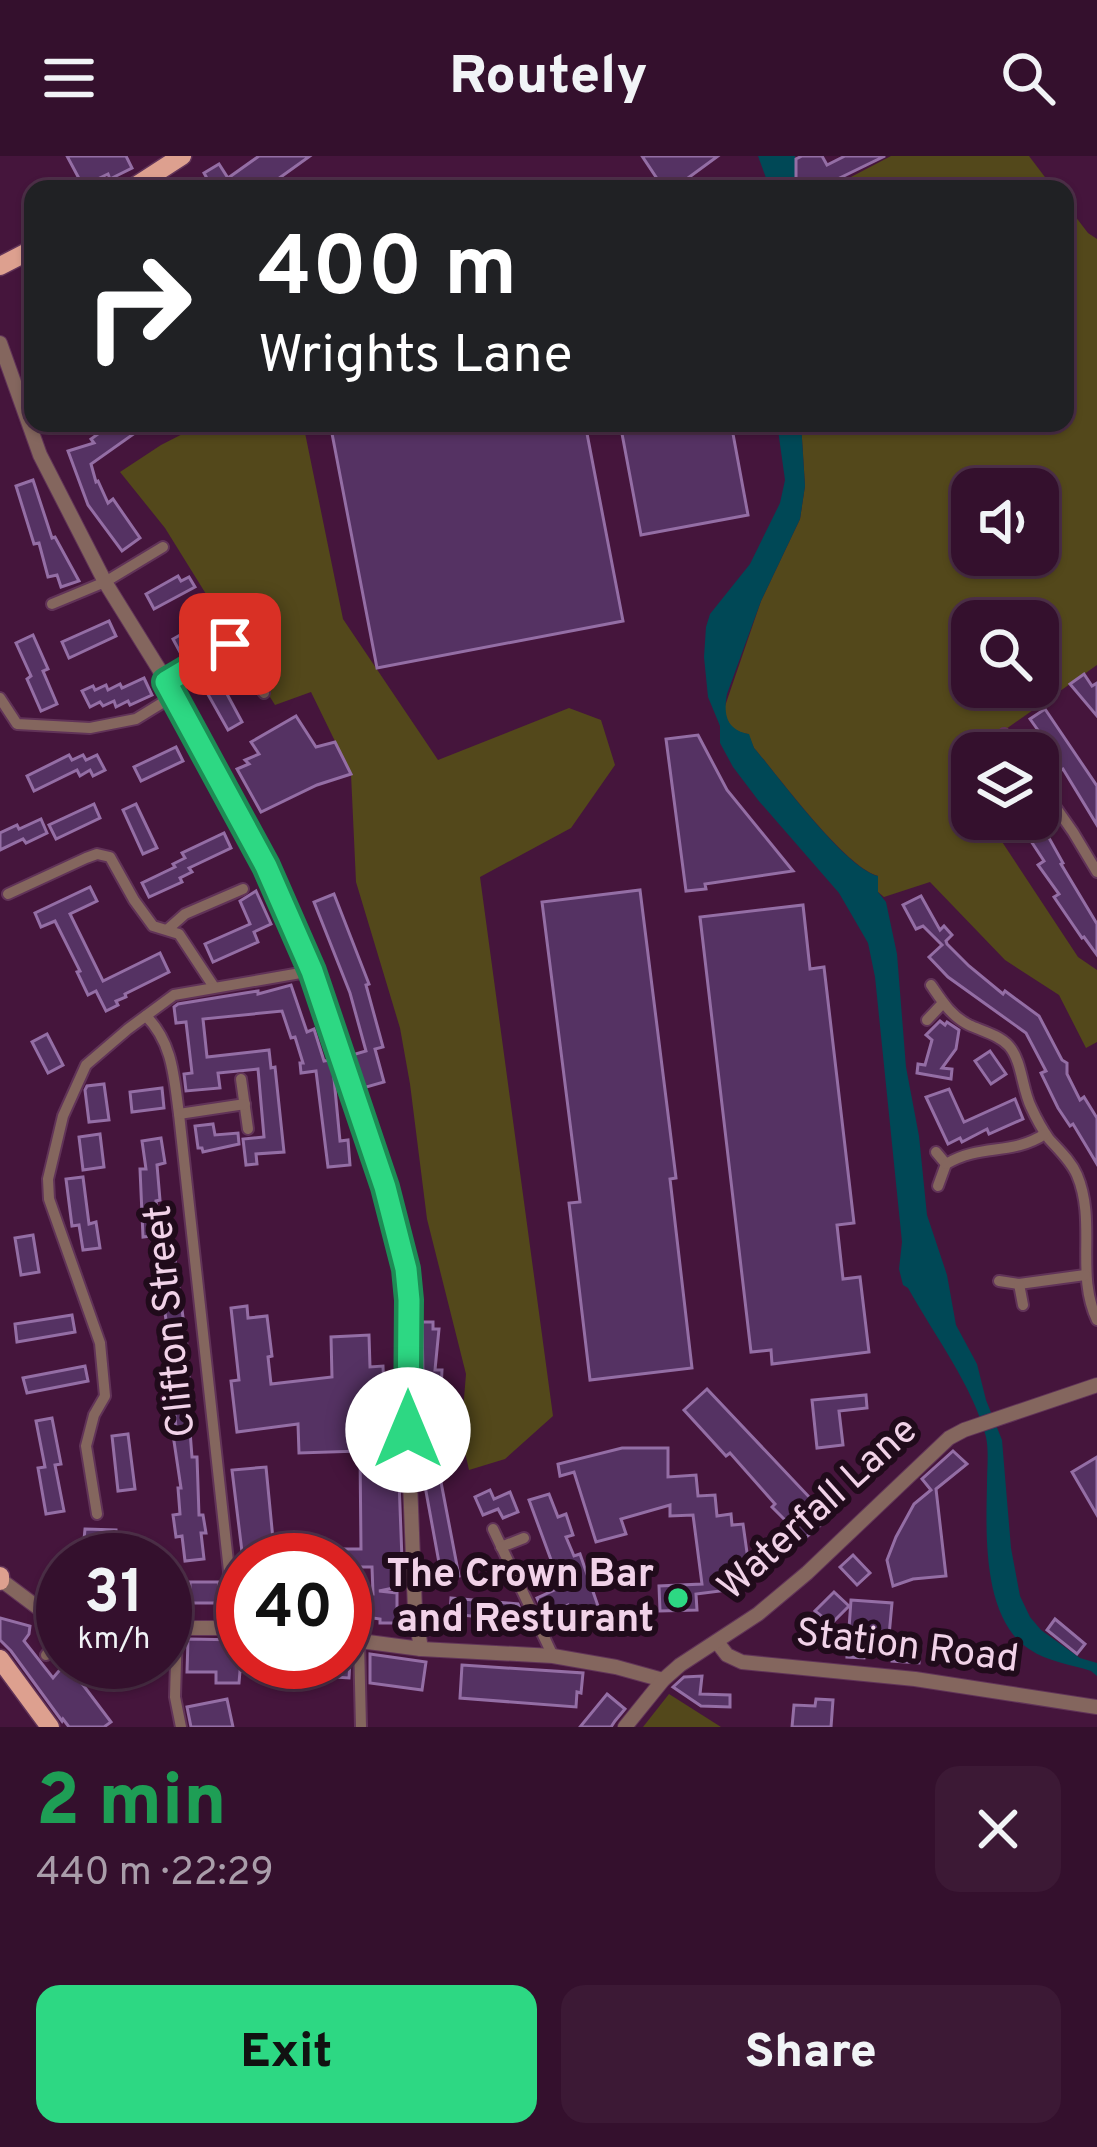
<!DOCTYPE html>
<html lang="en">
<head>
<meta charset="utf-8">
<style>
  :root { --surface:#34102d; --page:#3c1935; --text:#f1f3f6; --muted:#a99daa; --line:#4e3049; --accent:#2dd883 }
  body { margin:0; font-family:Overpass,sans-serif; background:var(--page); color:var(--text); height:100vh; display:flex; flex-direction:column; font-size:45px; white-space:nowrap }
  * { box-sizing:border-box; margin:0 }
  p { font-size:39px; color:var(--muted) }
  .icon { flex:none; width:66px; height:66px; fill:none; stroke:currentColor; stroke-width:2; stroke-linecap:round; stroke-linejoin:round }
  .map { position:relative; height:1571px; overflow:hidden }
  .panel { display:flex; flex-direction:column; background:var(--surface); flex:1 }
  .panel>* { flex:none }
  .hud { position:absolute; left:24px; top:24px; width:1050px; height:252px; border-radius:24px; box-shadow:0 3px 9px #0004,0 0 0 3px var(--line); background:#202124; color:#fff; overflow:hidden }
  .controls { position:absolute; left:951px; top:312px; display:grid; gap:24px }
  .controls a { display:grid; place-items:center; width:108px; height:108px; border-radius:24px; background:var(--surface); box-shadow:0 3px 9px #0004,0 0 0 3px var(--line); font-size:60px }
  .speed { position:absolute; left:36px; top:1377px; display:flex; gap:24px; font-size:60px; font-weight:700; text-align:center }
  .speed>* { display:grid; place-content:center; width:156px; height:156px; border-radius:50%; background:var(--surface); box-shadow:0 3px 9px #0004,0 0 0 3px var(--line); line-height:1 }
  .speed small { font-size:30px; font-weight:400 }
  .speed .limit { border:18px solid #d22; background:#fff; color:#111 }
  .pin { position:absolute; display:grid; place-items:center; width:102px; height:102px; color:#fff; margin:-51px; border-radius:24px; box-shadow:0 6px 18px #0006 }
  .me { position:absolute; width:132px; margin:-66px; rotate:0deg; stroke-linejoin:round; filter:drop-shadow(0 0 9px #0008) }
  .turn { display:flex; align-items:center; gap:42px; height:252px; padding:0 36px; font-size:54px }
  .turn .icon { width:156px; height:156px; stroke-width:2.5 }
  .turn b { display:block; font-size:84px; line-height:102px }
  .round { display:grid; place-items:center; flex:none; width:126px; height:126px; border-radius:24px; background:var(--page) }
  .overview { display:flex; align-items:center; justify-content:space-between; height:204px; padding:0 36px }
  h1 { font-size:72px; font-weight:800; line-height:90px; color:#1e9e55 }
  .cta { display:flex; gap:24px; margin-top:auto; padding:24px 36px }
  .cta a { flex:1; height:138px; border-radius:24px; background:var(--accent); color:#111; font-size:48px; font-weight:800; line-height:138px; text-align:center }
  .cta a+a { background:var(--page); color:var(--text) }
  header { display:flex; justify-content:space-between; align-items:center; height:156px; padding:0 36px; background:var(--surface); font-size:54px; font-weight:800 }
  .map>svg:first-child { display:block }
  .green { fill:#53481b; fill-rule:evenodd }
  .water { fill:#004856 }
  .building { fill:#553263; stroke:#946ea5; stroke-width:3 }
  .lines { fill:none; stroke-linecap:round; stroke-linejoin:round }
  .minor-casing { stroke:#613358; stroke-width:14 }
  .tertiary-casing { stroke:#613358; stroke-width:16 }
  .primary-casing { stroke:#613358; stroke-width:21 }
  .minor { stroke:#84665e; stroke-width:10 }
  .tertiary { stroke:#84665e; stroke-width:14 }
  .primary { stroke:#dda08f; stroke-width:18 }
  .route-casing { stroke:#1d8c55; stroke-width:30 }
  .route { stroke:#2dd883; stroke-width:21 }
  .poi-dot { fill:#2dd883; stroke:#200b1b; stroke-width:4.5 }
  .labels { text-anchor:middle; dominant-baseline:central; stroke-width:12; stroke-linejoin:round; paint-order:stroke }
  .street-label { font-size:39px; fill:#f1d2e8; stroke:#200b1b }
  .poi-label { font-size:39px; font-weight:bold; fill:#f1d2e8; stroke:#200b1b; text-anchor:end }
</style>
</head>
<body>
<header><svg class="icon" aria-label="menu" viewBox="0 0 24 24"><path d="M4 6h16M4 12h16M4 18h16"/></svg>Routely<svg class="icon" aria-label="search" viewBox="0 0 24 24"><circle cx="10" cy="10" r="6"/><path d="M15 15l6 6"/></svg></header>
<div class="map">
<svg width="1097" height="1571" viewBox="0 0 1097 1571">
  <rect width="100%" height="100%" fill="#45153c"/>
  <g class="green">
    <polygon points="891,0 1029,0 1054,33 828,33"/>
    <path d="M1065,47L1088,77L1097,83V509L972,597L954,613L972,641V663H987L1078,801L1097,814V886L1086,892L1059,839L1005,804L930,726L884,741L878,736V720C845,711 779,621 754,592L748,578C733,576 727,568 724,553L761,445L800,363L805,330L801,267H1065ZM972,333H1038V399H972ZM972,465H1038V531H972Z"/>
    <polygon points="204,267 303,267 343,463 438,604 569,552 601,564 615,609 571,672 480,721 553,1260 505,1303 469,1314 461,1279 466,1218 427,1063 410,928 400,872 356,726 351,618 311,536 275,549 165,372 120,316 161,289"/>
    <polygon points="669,1538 721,1571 643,1571"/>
  </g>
  <g class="water">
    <polygon points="758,0 795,0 796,33 770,33"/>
    <path d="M777,267H801L805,330L800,363L761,445L727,538C723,559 727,574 749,578L754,592C779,621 845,712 878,720V736L886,746L897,798L906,911L919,980L927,1059L947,1119L956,1169L977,1208L986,1244L1002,1284L1011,1392L1020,1440L1030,1461L1041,1474L1080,1502L1097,1507V1520L1091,1515C1070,1508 1048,1506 1029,1493C982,1462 986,1377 987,1328C987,1312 989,1296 986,1281C974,1232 933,1177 908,1132L903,1129L899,1113L902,1086L875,821L868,787L839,737L758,644L733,611L720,587V570L708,541L704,501L706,471L710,458L750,408L780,347L785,324Z"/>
  </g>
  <g class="building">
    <polygon points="67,0 126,0 132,12 110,23 108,18 83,30"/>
    <polygon points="259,0 310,0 264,33 213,33 204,17 219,8 228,22"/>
    <polygon points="642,0 718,0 673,33 664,33"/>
    <polygon points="802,0 822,0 827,9 845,0 885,0 817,33 796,33 796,3"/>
    <polygon points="113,267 149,267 91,308 96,326 98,325 108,347 113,343 140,382 122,395 88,349 68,295 94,287 91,283"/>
    <polygon points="330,267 585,267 623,465 377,512"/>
    <polygon points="620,267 731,267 748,359 641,379"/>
    <polygon points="33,324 52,382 55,381 79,425 61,431 57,419 48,421 39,387 34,388 16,330"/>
    <polygon points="178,420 181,425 189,421 195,431 154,453 146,438"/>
    <polygon points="109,465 116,480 69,502 62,486"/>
    <polygon points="205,465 214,480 181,498 173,483"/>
    <polygon points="33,479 48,513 43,515 57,548 41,555 27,523 31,520 16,487"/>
    <polygon points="1084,518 1092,530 1097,527 1097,560 1070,528"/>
    <polygon points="144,522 152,539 130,549 128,545 116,551 114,545 103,550 100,546 90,551 82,535 93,530 95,534 106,529 108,534 120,528 122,532"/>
    <polygon points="220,525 242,566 228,574 205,533"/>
    <polygon points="1045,553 1097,630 1097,669 1063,613 1060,615 1050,601 1055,598 1030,563"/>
    <polygon points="296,560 316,591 335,586 351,618 317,629 261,656 237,613 249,608 245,604 259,598 251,586"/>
    <polygon points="698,579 727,634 793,715 705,728 706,733 686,735 666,583"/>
    <polygon points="176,591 183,605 141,625 134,611"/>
    <polygon points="69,599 72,604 83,599 86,604 97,599 105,614 93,620 90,614 80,620 77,614 34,635 27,620"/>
    <polygon points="94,648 100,662 56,683 49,669"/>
    <polygon points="136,648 157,692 143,698 123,654"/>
    <polygon points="41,663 47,677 26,687 23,683 0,694 0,677 17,669 19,673"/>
    <polygon points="1019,663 1041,663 1047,671 1044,673 1063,707 1061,708 1097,768 1097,799 1084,781 1082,782 1054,741 1059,738 1038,709 1044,705 1025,676 1017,672"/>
    <polygon points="224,677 231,692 189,712 192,716 180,722 182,726 149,741 142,727 175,711 173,708 185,702 182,697"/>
    <polygon points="90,731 97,745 70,758 103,825 160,797 169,816 125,838 126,841 116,845 118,849 106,855 96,835 88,839 77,816 80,815 55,765 41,771 35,757"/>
    <polygon points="640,734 676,1022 670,1023 692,1212 590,1224 569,1047 580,1046 542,746"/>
    <polygon points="256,735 271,768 254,776 258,786 213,806 205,788 250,768 240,745"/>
    <polygon points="334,738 369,828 366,829 383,891 375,893 384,926 363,932 352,899 366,895 350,837 314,746"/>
    <polygon points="921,740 940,774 944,770 952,779 946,785 947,788 969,810 1003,838 1005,835 1039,860 1062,904 1067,907 1067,918 1080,944 1084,941 1097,962 1097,1008 1073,968 1070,970 1058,952 1041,917 1046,915 1026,877 948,821 929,801 942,789 923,770 916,773 903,749"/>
    <polygon points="803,749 810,813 824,811 854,1067 837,1069 843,1123 860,1121 869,1196 772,1208 771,1194 751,1196 700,761"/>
    <polygon points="291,829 307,876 314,873 324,905 330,904 333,912 340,985 348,984 350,1009 328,1011 316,915 301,917 300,907 303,907 295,881 291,882 282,855 203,863 207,901 269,894 271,912 275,911 284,996 256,998 257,1008 246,1009 243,983 264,981 258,913 218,917 220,932 186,935 184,918 192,917 186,866 176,867 174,851 178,848 245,837 258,835 258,838"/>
    <polygon points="940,865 945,869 947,866 959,874 956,893 942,912 952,913 951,923 917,917 918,908 925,909 932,884 926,879"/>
    <polygon points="47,878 63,909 48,917 32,886"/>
    <polygon points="990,895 1006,918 991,928 975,905"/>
    <polygon points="104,928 109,964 89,966 85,934 87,930"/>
    <polygon points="162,932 164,952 132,956 130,936"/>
    <polygon points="949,933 964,966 1015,943 1023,963 989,978 987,973 962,986 960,982 948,988 926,941"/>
    <polygon points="213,968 215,979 238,977 239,988 203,996 202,992 198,992 195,970"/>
    <polygon points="100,978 104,1011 83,1014 79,981"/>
    <polygon points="161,982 165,1007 157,1009 160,1044 156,1045 160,1079 143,1081 140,1013 146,1013 142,985"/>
    <polygon points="83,1021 89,1068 96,1066 100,1092 83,1094 79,1069 72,1070 66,1023"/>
    <polygon points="33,1079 39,1116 21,1119 15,1082"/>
    <polygon points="172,1082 188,1197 191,1262 189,1262 192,1301 197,1301 199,1359 203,1359 206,1377 201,1377 204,1403 185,1405 182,1380 176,1381 173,1359 180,1358 178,1332 181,1332 172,1272 176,1272 168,1177 154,1084"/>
    <polygon points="247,1150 248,1162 267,1160 272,1200 268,1201 271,1228 332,1221 331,1181 369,1179 370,1211 383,1210 385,1260 376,1261 377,1298 398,1298 403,1430 379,1435 397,1437 397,1467 380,1467 380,1463 345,1458 347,1440 373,1438 372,1411 345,1411 345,1404 341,1404 341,1393 361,1393 360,1295 299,1297 298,1268 237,1276 231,1225 239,1224 231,1152"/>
    <polygon points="72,1159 75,1176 17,1186 15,1168"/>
    <polygon points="422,1166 433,1166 433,1173 439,1173 435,1214 442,1214 439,1274 441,1326 459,1420 442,1423 425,1330"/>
    <polygon points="85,1210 88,1225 27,1237 23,1222"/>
    <polygon points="707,1233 829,1362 804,1383 772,1351 775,1348 730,1297 726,1300 684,1254"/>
    <polygon points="866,1239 867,1252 839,1255 843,1289 817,1292 812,1244"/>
    <polygon points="52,1262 61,1308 55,1309 64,1355 46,1358 38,1312 45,1311 36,1265"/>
    <polygon points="128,1278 135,1333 118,1335 112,1280"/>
    <polygon points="622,1292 668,1292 668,1321 696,1319 698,1340 715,1339 717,1360 731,1358 732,1369 743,1368 750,1418 742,1419 744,1432 696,1438 697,1454 660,1455 659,1430 702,1428 693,1359 670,1360 670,1349 621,1363 626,1378 596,1386 574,1316 560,1320 558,1308"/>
    <polygon points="953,1295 967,1308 936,1333 946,1420 913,1423 893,1430 887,1404 896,1381 914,1348 931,1334 922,1323"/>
    <polygon points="1097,1301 1097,1359 1072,1316"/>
    <polygon points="266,1311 275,1404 243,1404 232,1314"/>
    <polygon points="490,1334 494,1343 510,1336 518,1356 503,1362 498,1353 483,1359 475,1341"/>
    <polygon points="549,1338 558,1361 566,1358 573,1379 566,1381 574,1400 580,1398 598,1450 572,1459 568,1449 545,1460 537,1442 561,1431 529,1344"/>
    <polygon points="85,1373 116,1374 116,1404 82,1404"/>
    <polygon points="853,1399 870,1417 857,1429 840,1411"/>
    <polygon points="190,1426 219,1426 218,1447 190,1447"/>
    <polygon points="834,1436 849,1450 831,1468 815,1455"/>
    <polygon points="451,1442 518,1448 522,1458 522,1465 450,1458"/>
    <polygon points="851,1444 892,1447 888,1491 865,1489 864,1502 847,1501"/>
    <polygon points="0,1462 30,1470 29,1478 24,1485 53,1522 64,1509 57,1506 115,1506 106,1530 71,1513 111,1566 104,1571 69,1571 63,1563 62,1565 11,1495 0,1484"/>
    <polygon points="1055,1463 1085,1488 1077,1498 1047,1474"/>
    <polygon points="188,1483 241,1484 240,1506 350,1506 349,1522 240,1515 239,1527 216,1527 216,1516 187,1516"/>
    <polygon points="893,1488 921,1490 919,1507 892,1505"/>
    <polygon points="370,1498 426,1506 422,1534 370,1527"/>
    <polygon points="462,1509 583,1517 581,1537 577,1536 576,1551 460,1542"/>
    <polygon points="702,1520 700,1538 730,1539 730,1551 701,1550 673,1531 684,1521"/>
    <polygon points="607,1538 625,1553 615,1565 611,1571 580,1571"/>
    <polygon points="227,1543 233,1571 191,1571 187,1551"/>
    <polygon points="816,1543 833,1544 831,1571 792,1571 794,1549 815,1550"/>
  </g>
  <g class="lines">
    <g class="minor-casing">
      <g id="minor">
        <polyline points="52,448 105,426 163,391"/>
        <polyline points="167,526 230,488 264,537"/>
        <polyline points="0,542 17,568 90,572 136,563 175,539"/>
        <polyline points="1004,578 1017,597"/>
        <polyline points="1038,626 1073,676 1097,716"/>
        <polyline points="8,738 86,702 97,698 110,701 134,744 153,770 179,778 214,831"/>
        <polyline points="168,773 185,758 243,733"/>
        <path d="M931,829C942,845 951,860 969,869C982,875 999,879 1009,890C1022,905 1022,933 1031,951C1036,962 1042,973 1049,983C1059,994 1071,1005 1077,1019C1097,1066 1075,1118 1097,1164"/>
        <path d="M146,860C173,887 174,922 179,958L229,1415L227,1472"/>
        <polyline points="927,864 943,847"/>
        <polyline points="241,923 248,973"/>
        <polyline points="179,958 245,948"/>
        <polyline points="936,996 946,1008 938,1030"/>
        <path d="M946,1008C982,987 1011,1000 1045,978"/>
        <polyline points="999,1125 1019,1128 1085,1119"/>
        <polyline points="1019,1128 1023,1149"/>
        <polyline points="97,1358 86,1290 94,1259 105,1240 100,1187 49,1043 48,1023 63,960 86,909 128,873 174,839 312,815"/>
        <polyline points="493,1373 553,1500"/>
        <polyline points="501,1391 524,1382"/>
        <polyline points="177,1472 175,1541 181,1571"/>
        <polyline points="359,1485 361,1571"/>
        <polyline points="46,1499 63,1480"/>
      </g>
    </g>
    <g class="tertiary-casing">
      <g id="tertiary">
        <polyline points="0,187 40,299 105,426 175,539 266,710 312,815 384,1031 406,1113 409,1144 408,1274 415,1454 421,1493"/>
        <polyline points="1,1424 37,1451 63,1463"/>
        <polyline points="165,1472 243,1472"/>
        <polyline points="345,1483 421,1493 553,1500 616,1511 663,1524"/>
        <polyline points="717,1486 727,1499 742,1506 915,1523 1097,1551"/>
        <polyline points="625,1571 663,1524 680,1509 758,1458 807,1417 949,1282 964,1274 1097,1229"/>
      </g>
    </g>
    <g class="primary-casing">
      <g id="primary">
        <polyline points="131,33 182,0"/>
        <polyline points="0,110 33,93"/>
        <polyline points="0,1420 0,1425"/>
        <polyline points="0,1503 50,1571"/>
      </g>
    </g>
    <use href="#minor" class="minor"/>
    <use href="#tertiary" class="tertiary"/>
    <use href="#primary" class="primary"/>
  </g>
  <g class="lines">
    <g class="route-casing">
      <polyline id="route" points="230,488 166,526 266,710 312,815 385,1031 406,1113 409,1144 408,1274"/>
    </g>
    <use href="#route" class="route"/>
  </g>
  <circle class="poi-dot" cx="678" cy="1442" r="12"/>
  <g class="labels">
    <g class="street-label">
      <text transform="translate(172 1165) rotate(-96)">Clifton Street</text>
      <text transform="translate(819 1354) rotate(-42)">Waterfall Lane</text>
      <text transform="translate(907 1492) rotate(7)">Station Road</text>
    </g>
    <g class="poi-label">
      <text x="654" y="1420">The Crown Bar<tspan x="654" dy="45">and Resturant</tspan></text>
    </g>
  </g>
</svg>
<div class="controls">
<a><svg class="icon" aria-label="sound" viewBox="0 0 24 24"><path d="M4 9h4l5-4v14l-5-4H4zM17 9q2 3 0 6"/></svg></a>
<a><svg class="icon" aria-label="search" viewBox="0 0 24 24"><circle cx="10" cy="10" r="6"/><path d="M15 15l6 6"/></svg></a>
<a><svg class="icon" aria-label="layers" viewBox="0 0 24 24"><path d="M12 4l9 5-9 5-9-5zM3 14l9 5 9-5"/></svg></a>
</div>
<div class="speed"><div>31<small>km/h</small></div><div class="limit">40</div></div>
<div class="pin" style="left:230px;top:488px;background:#d93025"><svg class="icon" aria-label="arrive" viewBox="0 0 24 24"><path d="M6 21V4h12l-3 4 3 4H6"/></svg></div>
<svg class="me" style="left:408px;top:1274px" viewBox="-20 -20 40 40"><circle r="19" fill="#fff"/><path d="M0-13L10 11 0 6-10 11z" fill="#2dd883"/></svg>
<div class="hud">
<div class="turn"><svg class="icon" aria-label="right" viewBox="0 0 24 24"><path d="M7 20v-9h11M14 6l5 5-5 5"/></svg><div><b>400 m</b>Wrights Lane</div></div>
</div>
</div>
<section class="panel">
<div class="overview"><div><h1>2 min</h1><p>440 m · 22:29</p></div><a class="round"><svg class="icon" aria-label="close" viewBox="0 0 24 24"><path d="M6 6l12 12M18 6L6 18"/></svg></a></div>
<div class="cta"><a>Exit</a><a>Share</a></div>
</section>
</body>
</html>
